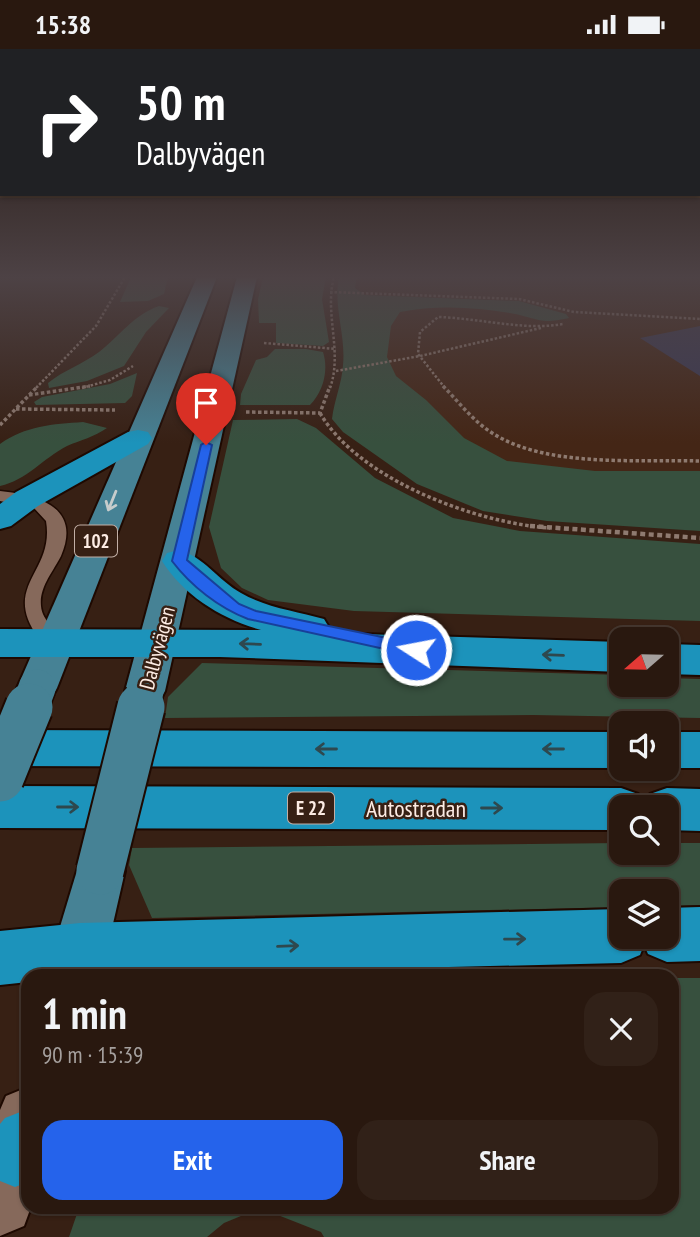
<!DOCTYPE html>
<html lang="en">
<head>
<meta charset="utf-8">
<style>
  :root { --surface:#29180f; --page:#312118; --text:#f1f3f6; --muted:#a5a09e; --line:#45372f; --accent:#2563eb }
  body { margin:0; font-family:"PT Sans Narrow",sans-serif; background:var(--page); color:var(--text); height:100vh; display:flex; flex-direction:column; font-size:26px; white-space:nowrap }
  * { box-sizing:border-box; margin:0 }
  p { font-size:23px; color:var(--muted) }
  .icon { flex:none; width:38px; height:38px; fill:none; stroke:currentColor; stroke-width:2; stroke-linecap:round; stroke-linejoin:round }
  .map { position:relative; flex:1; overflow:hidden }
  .side { position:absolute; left:21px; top:920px; width:658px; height:245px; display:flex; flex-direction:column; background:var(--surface); border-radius:21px; box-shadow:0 2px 5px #0004,0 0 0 2px var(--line) }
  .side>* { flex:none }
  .top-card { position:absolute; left:0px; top:0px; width:700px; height:147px; box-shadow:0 2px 5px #0004,0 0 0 2px var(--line); background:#202124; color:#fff; overflow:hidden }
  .needle { width:46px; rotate:250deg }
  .tools { position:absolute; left:609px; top:578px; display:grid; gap:14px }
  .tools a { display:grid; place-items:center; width:70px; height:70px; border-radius:14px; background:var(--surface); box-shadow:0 2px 5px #0004,0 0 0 2px var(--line); font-size:35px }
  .pin { position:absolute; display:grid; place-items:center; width:60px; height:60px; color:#fff; margin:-72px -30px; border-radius:50% 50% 50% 0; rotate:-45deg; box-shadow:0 0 7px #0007 }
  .pin .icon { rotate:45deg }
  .me { position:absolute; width:77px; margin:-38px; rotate:281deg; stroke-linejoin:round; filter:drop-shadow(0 0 5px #0008) }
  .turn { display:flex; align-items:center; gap:24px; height:147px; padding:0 21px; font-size:32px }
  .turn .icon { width:91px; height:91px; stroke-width:2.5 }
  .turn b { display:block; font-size:49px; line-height:60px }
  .round { display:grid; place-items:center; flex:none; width:74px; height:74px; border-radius:21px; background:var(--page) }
  .summary { display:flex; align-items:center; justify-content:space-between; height:119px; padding:0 21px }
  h1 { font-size:42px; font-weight:800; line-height:52px }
  .cta { display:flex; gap:14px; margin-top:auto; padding:14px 21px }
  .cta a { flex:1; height:80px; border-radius:21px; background:var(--accent); color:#fff; font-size:28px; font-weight:800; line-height:80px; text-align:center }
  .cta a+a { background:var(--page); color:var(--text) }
  .status { display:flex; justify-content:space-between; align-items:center; height:49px; padding:0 35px; background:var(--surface); direction:ltr }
  .status svg { height:19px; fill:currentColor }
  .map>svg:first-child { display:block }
  .built { fill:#442616 }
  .green { fill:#37503e }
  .building { fill:#3a3955 }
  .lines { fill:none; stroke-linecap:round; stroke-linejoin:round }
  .service-casing { stroke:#1e0901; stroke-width:3 }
  .secondary-casing { stroke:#1e0901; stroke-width:4 }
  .primary-casing { stroke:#1e0901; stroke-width:4 }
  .motorway-casing { stroke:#1e0901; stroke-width:4 }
  .path-far2 { stroke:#8e7a70; stroke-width:2.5; stroke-dasharray:2.5 2; stroke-linecap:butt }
  .path-far1 { stroke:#8e7a70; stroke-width:3.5; stroke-dasharray:3.5 2.5; stroke-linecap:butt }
  .path { stroke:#8e7a70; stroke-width:4.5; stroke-dasharray:5 3.5; stroke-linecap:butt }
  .service { fill:#86695b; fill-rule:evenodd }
  .secondary { fill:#86695b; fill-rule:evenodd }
  .primary { fill:#468295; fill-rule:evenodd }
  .motorway { fill:#1c93bb; fill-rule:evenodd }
  .primary-bridge-far1-casing { stroke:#1e0901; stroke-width:40; stroke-linecap:butt }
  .primary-bridge-casing { stroke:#1e0901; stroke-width:51; stroke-linecap:butt }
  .primary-bridge-far1 { stroke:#468295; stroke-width:37 }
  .primary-bridge { stroke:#468295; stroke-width:47 }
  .oneway { stroke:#c6cccc }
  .oneway2 { stroke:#2e484e }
  .route { fill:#2563eb; stroke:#184099; stroke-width:2 }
  .labels { text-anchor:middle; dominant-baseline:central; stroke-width:5; stroke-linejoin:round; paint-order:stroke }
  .shield { fill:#372014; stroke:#c2afa6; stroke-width:2 }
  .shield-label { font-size:19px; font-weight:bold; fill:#fdece4 }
  .street-label { font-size:21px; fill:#fdece4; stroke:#372014 }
  .near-street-label { font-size:24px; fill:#fdece4; stroke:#372014 }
</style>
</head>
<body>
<div class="status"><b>15:38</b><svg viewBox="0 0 49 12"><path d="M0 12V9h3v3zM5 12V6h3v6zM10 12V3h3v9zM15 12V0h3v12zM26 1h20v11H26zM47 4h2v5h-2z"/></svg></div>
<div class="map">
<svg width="700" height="1188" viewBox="0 0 700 1188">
  <rect width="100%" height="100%" fill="#372014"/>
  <polygon class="built" points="359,228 700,228 700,457 561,455 355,339"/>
  <g class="green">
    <polygon points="131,228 168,228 164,245 148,252 120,253"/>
    <polygon points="263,228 326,228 322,250 329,293 323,297 276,294 276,274 259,274 258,250"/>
    <path d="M339,228H357L355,239L365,246L519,252L566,265L569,269C539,276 538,269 510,264C473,258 437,256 400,263L391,277L387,308L396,327L426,351L464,389L507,412L595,422H700V482L547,472L483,462L417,435L343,383L332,370C334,352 342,334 343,316C346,286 333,258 339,228Z"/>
    <path d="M159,257L169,259L146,283L124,317L87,332L49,339L48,334C64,321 83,315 99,303C120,287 133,266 159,257Z"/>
    <path d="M275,300H306L323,303C329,322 323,343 310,356H240L241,345L256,311L267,308Z"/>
    <polygon points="137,324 132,347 125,354 36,356 34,353 42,348 110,335"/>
    <polygon points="297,370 316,379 375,429 453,469 520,482 700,495 700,572 354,562 268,551 242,539 221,519 209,478 233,371"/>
    <path d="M83,373L107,379C94,388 81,391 67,397C42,410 27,431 0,437V395C25,377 53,375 83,373Z"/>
    <polygon points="202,614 621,626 621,635 667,635 667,629 700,630 700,669 533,666 165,669 168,648"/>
    <polygon points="621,794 621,803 667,803 667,794 700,794 700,856 667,857 667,842 621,842 621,858 152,869 129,816 132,799"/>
    <polygon points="672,929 700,929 700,1188 324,1188 321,1183 260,1159 224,1174 207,1188 69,1188 79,1159 672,1158"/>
  </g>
  <polygon class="building" points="700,277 700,327 640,289"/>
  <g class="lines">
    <g class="service-casing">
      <path id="service" d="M0,442C38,446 82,458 61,507C53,523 39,538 41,557C42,572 58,582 64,594L61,599C50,603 46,599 39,590C0,536 55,524 46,472L34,459L0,452Z"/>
    </g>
    <g class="secondary-casing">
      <polygon id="secondary" points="28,1038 28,1158 31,1158 24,1177 0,1187 0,1061 6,1047"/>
    </g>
    <g class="primary-casing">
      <g id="primary">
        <polygon points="197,228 217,228 57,639 51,650 37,655 23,650 17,639"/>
        <polygon points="237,228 257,228 165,642 159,653 145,658 131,653 125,642"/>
        <polygon points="100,798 118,805 125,822 107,901 99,920 79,928 61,920 53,901 82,805"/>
      </g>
    </g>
    <g class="motorway-casing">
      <g id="motorway">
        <polygon points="138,381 148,383 152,389 148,395 38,457 11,477 0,480 0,455 16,443 128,383"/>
        <path d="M179,501C203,507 219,532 241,544C267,559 296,562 324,570L330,580L328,584L621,593V623L220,608H0V580L261,581C222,570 184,547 162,512L167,504Z"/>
        <polygon points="667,595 700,596 700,626 667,625"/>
        <polygon points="0,681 621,683 621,719 0,717"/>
        <rect x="667" y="683" width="33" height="36"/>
        <polygon points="0,737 621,739 638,745 643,758 621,758 621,781 0,779"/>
        <polygon points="667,739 700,740 700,782 667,781 667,758 645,758 650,745"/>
        <polygon points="700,858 700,912 667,913 648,905 644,896 640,906 621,914 28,928 28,933 0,936 0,882 80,874 621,860 621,887 667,887 667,859"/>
        <polygon points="28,1060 28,1133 15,1138 0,1132 0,1075 5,1069"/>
      </g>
    </g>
    <g class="path-far2">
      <polyline points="330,243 519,250 574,263 700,270"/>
      <polyline points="264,294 336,300"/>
      <polyline points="336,322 420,307 541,279"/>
      <polyline points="36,339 96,277 125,228"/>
      <polyline points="82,339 110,331 133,317"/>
      <path d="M330,339C343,303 324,264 334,228"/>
      <path d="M445,339L418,305L420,283L438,268C479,269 523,282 563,275"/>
    </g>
    <g class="path-far1">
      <path d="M443,337C456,350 469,367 485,379C539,420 634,410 700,412"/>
      <polyline points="29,346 90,337"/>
      <polyline points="16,360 115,361"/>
      <polyline points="246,363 320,364 330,337"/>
      <path d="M320,364C359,431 476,474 550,479"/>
      <polyline points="0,376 38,337"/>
    </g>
    <polyline class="path" points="530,477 700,489"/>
    <use href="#service" class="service"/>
    <use href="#secondary" class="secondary"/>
    <use href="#primary" class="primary"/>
    <use href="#motorway" class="motorway"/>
    <g class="primary-bridge-far1-casing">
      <g id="primary-bridge-far1">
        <polyline points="29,660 37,639"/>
        <polyline points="141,660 145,642"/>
      </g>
    </g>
    <g class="primary-bridge-casing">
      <g id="primary-bridge">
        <polyline points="0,729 29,658"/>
        <polyline points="100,822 141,658"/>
      </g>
    </g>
    <use href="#primary-bridge-far1" class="primary-bridge-far1"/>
    <use href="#primary-bridge" class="primary-bridge"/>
  </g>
  <defs><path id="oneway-shaft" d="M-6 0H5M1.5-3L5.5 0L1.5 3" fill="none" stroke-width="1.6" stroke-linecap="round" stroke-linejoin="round" transform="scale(1.75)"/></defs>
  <use class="oneway" href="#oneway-shaft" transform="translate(112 452) rotate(112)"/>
  <g class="oneway2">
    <use href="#oneway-shaft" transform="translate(250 595) rotate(-178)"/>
    <use href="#oneway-shaft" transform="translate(553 606) rotate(-178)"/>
    <use href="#oneway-shaft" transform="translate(326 700) rotate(-180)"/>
    <use href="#oneway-shaft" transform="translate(553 700) rotate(-180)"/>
    <use href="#oneway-shaft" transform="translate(68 758)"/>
    <use href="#oneway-shaft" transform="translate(492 759)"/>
    <use href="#oneway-shaft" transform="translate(515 890) rotate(-1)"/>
    <use href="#oneway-shaft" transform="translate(288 897) rotate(-2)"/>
  </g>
  <linearGradient id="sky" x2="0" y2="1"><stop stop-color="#1e120b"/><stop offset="0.58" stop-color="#4d4245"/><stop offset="1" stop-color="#4d4245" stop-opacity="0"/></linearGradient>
  <rect width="700" height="394" fill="url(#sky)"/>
  <path class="route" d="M206,393L212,396L187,511L239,555L256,562L416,595L421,597L424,601L421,605L416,607L248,570C219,559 191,537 172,512L201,396Z"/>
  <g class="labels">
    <g class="shield">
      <rect x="75" y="476.5" width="42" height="31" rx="5"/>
      <rect x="288" y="743.5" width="46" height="31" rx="5"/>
    </g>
    <g class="shield-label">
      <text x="96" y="492">102</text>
      <text x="311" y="759">E 22</text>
    </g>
    <g class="street-label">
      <text transform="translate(157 599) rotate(-75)">Dalbyvägen</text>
    </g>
    <g class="near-street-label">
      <text x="416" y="759">Autostradan</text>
    </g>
  </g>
</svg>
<div class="tools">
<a><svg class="needle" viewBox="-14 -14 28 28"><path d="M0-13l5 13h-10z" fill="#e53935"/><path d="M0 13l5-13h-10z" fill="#a5a09e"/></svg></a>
<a><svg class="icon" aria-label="sound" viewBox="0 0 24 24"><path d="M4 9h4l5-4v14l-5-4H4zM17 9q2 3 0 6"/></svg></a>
<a><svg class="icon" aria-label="search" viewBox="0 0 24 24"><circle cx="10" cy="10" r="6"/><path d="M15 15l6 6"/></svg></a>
<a><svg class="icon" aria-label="layers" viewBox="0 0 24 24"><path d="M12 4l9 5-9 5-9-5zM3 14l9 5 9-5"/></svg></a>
</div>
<div class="pin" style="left:206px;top:396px;background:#d93025"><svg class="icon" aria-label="arrive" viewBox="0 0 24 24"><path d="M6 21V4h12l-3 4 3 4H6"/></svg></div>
<svg class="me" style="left:416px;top:601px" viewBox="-20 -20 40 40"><circle r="17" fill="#2563eb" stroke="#fff" stroke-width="3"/><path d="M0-11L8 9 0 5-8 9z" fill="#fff"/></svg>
<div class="top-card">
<div class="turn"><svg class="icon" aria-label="right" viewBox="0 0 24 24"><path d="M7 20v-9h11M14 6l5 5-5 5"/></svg><div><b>50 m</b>Dalbyvägen</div></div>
</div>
<section class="side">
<div class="summary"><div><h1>1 min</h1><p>90 m · 15:39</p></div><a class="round"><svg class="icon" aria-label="close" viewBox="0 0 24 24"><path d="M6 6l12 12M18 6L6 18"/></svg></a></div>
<div class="cta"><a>Exit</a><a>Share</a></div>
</section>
</div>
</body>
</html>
